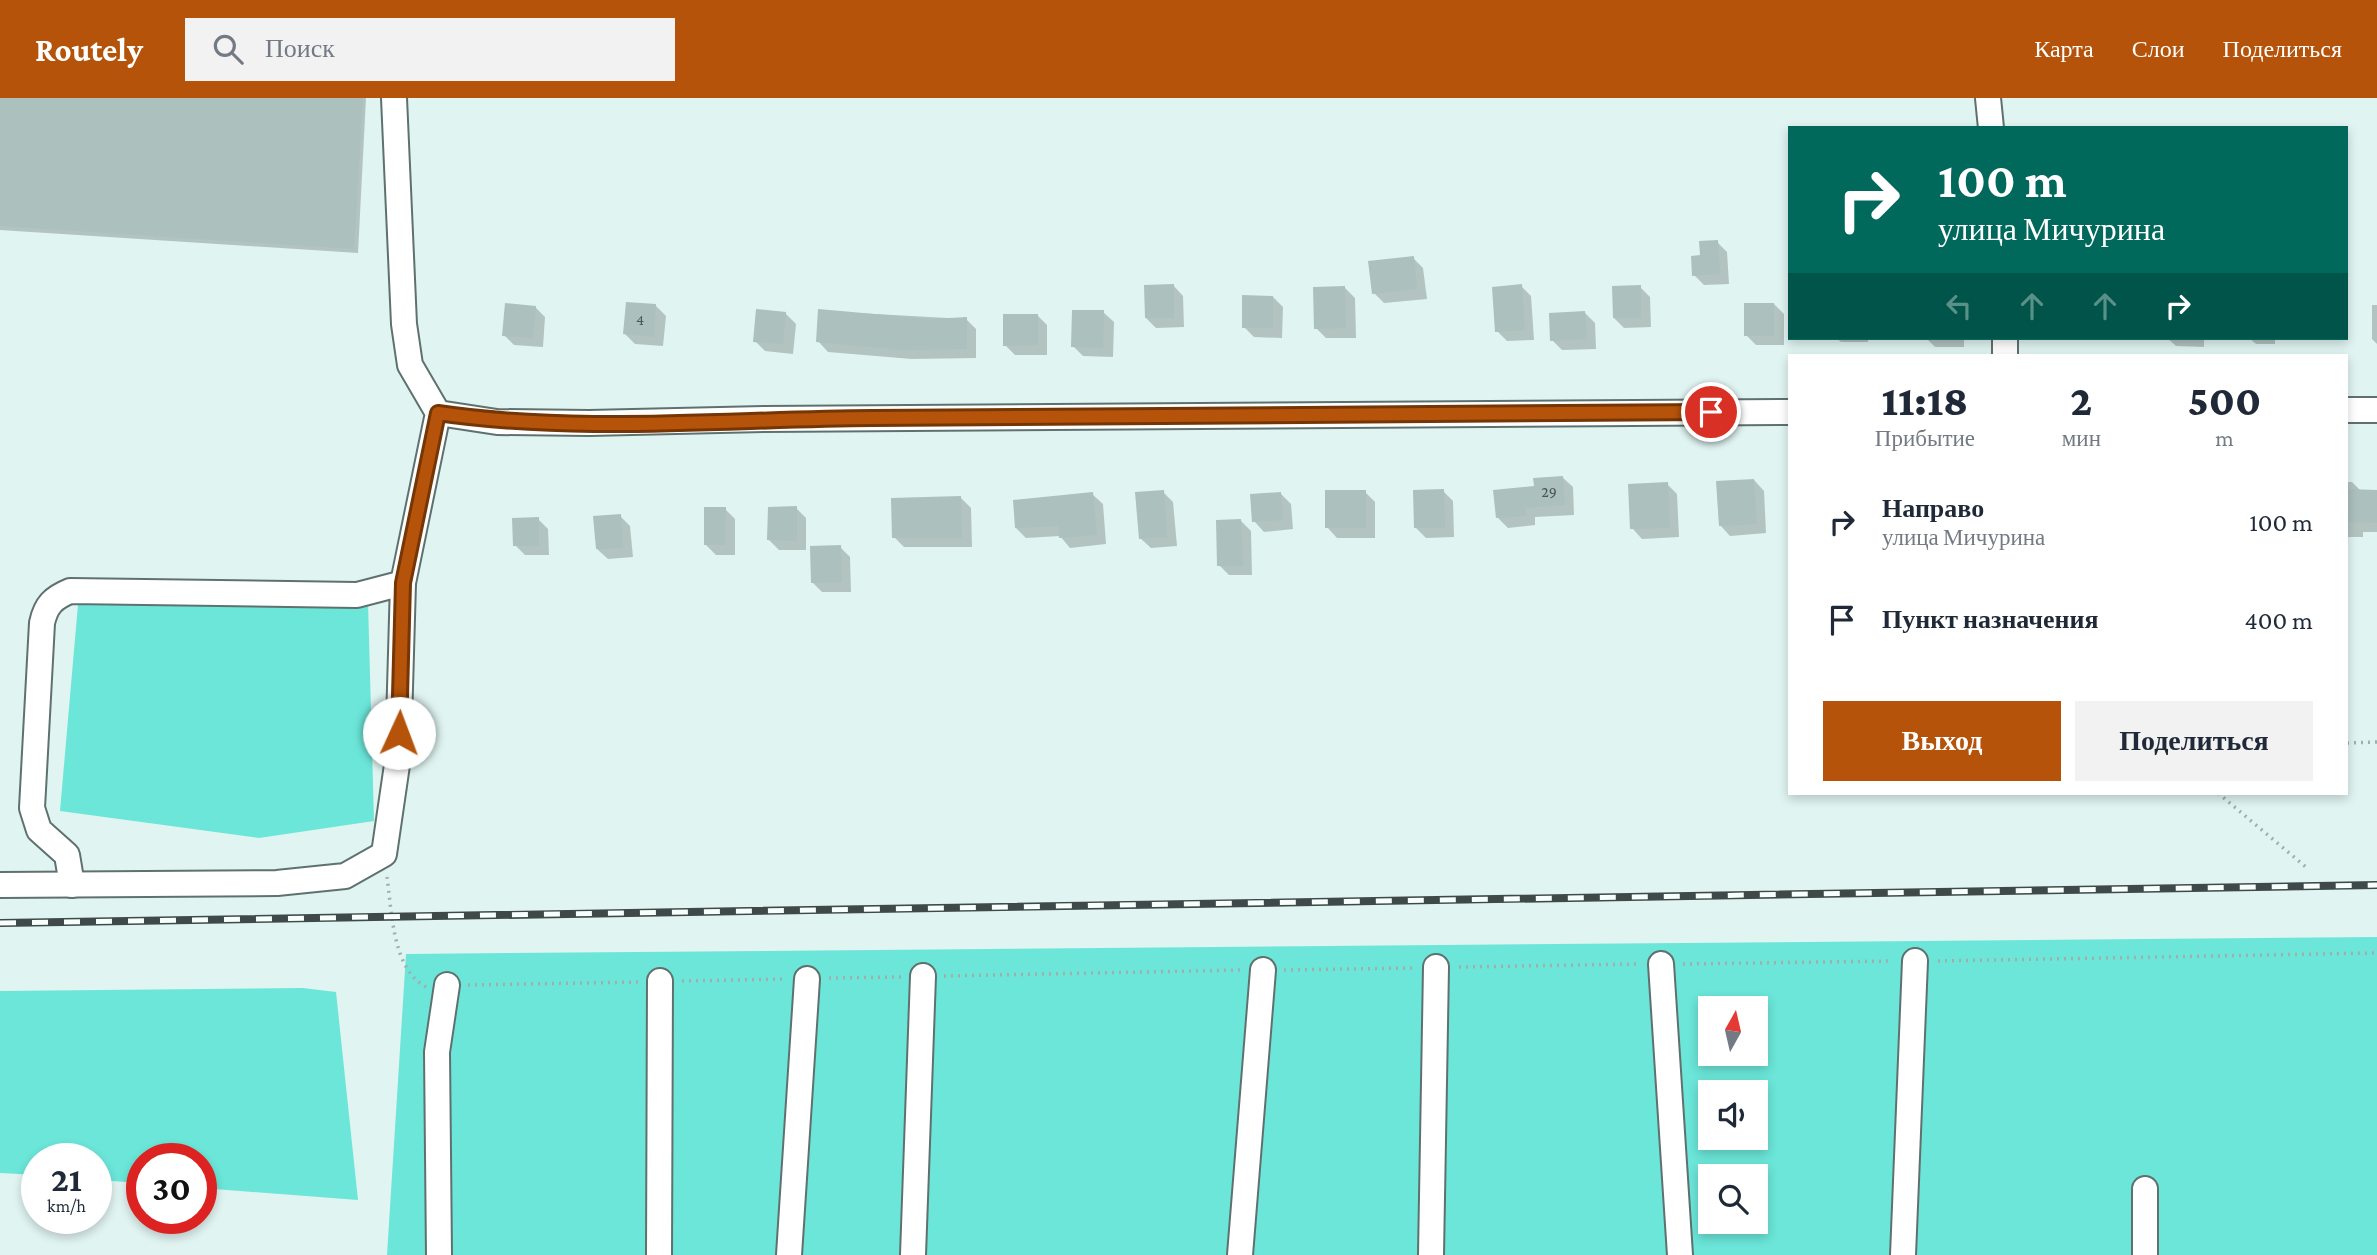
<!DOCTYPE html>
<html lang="ru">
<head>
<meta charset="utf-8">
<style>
  :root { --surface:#fff; --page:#f2f2f3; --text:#1f2937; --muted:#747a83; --accent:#b45309 }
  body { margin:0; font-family:"Crimson Pro",serif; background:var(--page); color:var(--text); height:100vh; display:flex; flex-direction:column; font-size:26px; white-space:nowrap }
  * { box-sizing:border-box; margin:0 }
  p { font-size:23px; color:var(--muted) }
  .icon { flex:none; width:38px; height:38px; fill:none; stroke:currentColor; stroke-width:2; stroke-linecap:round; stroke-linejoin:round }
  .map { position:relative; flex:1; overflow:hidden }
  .panel { position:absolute; left:1788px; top:256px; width:560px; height:441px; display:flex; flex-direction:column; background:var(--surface); border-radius:0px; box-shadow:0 4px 10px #0003 }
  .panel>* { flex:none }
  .top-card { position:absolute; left:1788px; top:28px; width:560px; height:214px; border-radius:0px; box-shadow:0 4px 10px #0003; background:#00695c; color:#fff; overflow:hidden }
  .needle { width:46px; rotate:8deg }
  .tools { position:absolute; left:1698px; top:898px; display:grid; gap:14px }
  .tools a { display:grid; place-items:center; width:70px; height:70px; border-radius:0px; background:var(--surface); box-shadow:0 4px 10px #0003; font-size:35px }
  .speed { position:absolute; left:21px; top:1045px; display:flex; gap:14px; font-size:35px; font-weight:700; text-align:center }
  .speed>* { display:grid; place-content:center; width:91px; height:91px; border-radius:50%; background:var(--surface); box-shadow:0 4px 10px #0003; line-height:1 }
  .speed small { font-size:18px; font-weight:400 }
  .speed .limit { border:10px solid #d22; background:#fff; color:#111 }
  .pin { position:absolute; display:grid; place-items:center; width:60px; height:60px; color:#fff; margin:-30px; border:4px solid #fff; border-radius:50%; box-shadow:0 2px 7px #0007 }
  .me { position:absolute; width:77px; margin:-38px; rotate:2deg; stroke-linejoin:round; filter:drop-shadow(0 0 5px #0008) }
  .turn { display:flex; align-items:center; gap:24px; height:147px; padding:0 35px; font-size:32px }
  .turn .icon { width:91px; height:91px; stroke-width:2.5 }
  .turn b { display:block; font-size:49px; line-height:60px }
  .lanes { display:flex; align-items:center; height:66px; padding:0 35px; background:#0003; justify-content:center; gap:35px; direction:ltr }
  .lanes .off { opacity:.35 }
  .eta { display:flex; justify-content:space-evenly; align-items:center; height:119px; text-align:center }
  .eta b { font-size:42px; font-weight:800; line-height:49px }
  .action { display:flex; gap:14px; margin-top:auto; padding:14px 35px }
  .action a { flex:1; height:80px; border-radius:0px; background:var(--accent); color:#fff; font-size:28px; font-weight:800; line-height:80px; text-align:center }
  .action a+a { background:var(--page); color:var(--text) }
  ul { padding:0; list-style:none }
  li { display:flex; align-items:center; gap:21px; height:98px; padding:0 35px }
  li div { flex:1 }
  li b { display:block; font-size:26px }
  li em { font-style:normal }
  header { display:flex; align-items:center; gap:42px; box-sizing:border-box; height:98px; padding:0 35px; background:var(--accent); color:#fff }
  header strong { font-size:33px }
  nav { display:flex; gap:38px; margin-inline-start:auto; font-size:24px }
  .search { width:490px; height:63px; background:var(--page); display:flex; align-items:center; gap:18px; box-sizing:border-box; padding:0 24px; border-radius:0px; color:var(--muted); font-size:26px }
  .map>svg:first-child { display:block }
  .green { fill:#6be6d9; fill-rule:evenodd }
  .shadow { fill:#0003 }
  .building { fill:#acc0bd }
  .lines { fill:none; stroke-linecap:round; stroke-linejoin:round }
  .minor-casing { stroke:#5f716f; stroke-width:28 }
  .path { stroke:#9fafad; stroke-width:3.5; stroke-dasharray:2 5; stroke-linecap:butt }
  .minor { stroke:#fff; stroke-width:24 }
  .rail-casing { stroke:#3f4948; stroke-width:8 }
  .rail { stroke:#f7fffd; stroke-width:5; stroke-dasharray:16; stroke-linecap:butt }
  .route-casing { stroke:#753606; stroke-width:18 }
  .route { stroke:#b45309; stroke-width:12 }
  .labels { text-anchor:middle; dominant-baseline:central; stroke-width:6; stroke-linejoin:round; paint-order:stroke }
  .number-label { font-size:16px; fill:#4b5655 }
</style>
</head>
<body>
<header>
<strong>Routely</strong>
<div class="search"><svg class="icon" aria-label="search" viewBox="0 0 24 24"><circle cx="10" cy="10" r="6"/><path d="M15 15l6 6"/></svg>Поиск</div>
<nav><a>Карта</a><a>Слои</a><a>Поделиться</a></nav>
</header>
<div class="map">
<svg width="2377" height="1157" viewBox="0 0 2377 1157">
  <rect width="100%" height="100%" fill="#e0f4f1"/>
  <g class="green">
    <polygon points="79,495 368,504 374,723 259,740 60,713"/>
    <path d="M2377,839V1157H387L406,856ZM1710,910H1755V956H1710ZM1710,994H1755V1040H1710ZM1710,1078H1755V1124H1710Z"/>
    <polygon points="303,890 336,894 358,1102 201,1090 201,1060 142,1060 142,1085 96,1082 96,1060 37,1060 37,1077 0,1075 0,893"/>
  </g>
  <g class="shadow">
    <polygon points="0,0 366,0 358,155 0,132"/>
    <polygon points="1717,144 1727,154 1729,186 1704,187 1694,177 1702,159"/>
    <polygon points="1413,160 1423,170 1427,201 1384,205 1374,195"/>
    <polygon points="1173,187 1183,198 1184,229 1156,230 1146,220"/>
    <polygon points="1521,188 1531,198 1534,242 1507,243 1497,233"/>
    <polygon points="1640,189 1650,199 1651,229 1624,230 1614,220"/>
    <polygon points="1345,190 1355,200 1356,240 1326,240 1316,230"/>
    <polygon points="1273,199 1283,209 1282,240 1254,239 1244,229"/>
    <polygon points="1774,206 1784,216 1784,247 1756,247 1746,237"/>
    <polygon points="2372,207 2377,207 2377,246 2372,241"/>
    <polygon points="656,208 666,218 663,248 635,246 625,236"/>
    <polygon points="535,209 545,219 543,249 514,247 504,237"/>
    <polygon points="820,213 966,221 976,231 976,260 912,261 828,254 818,243"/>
    <polygon points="1103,214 1114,224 1113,259 1083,258 1073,248"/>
    <polygon points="785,215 796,226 793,256 765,253 755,243"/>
    <polygon points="1585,215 1595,225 1596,251 1562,252 1552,242"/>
    <polygon points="1037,217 1047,227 1047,257 1015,257 1005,247"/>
    <polygon points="1836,240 1868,240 1868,244 1841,244"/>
    <polygon points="1926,240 1964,240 1964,249 1935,249"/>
    <polygon points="2167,240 2204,240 2204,249 2176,248"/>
    <polygon points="2249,240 2275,240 2275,246 2256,246"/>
    <polygon points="1562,379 1573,389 1574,417 1535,419 1535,427 1508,430 1498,420 1536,390"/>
    <polygon points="1754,382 1764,393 1766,435 1730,438 1720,427"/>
    <polygon points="2347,384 2352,384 2361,393 2377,393 2377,434 2363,434 2363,439 2347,439"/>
    <polygon points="1667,386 1677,396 1679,439 1642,441 1632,430"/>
    <polygon points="1443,393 1453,403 1454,439 1426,440 1416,430"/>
    <polygon points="1163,394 1173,404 1177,448 1151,450 1140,440"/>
    <polygon points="1365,394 1375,404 1375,440 1337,440 1327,429"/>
    <polygon points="1092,396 1103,406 1106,446 1070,450 1060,438 1026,440 1016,430"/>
    <polygon points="1281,396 1291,406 1293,431 1264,434 1254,423"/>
    <polygon points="961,400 971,410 972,449 904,449 894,439"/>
    <polygon points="796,410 806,420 806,452 779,452 769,442"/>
    <polygon points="725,411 735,421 735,457 716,457 706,447"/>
    <polygon points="620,418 630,428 633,459 608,461 597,451"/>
    <polygon points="538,421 548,431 549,457 525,457 515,447"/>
    <polygon points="1241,423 1251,433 1252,477 1229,477 1219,467"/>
    <polygon points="840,449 850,459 851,494 822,494 812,484"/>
  </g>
  <g class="building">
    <polygon points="0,0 363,0 354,151 0,128"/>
    <polygon points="1718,142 1720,176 1692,178 1691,158 1700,157 1699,143"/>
    <polygon points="1414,158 1417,191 1372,196 1368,163"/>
    <polygon points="1174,186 1174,220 1145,220 1144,187"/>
    <polygon points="1522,186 1525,232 1495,234 1492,189"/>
    <polygon points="1641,187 1641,220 1613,220 1612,188"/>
    <polygon points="1345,188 1346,230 1314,231 1313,189"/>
    <polygon points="1242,197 1273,198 1273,230 1242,230"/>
    <polygon points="626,204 656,206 654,239 623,236"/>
    <polygon points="505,205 536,208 533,240 502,238"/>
    <rect x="1744" y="205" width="30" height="33"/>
    <polygon points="756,211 786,214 783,246 753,244"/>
    <polygon points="818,211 931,221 967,219 967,251 901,252 816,244"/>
    <polygon points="1072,212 1104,212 1103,250 1071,249"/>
    <polygon points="1585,213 1587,241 1550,243 1549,215"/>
    <polygon points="1003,216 1038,216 1038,247 1003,248"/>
    <polygon points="1563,378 1565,407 1525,410 1526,418 1496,420 1493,392 1534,388 1533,380"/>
    <polygon points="1754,381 1757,426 1719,428 1716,383"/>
    <polygon points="1668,384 1670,430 1630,431 1628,386"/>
    <polygon points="1444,391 1445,430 1414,430 1413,392"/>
    <polygon points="2347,391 2377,392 2377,425 2347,424"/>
    <polygon points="1164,392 1167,439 1139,441 1135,394"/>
    <rect x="1325" y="392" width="41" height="38"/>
    <polygon points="1093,394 1097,437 1059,440 1058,428 1015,430 1013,402"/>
    <polygon points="1281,394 1283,422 1252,424 1250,396"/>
    <polygon points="961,398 962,440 892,440 891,400"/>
    <polygon points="797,408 797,443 767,442 768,409"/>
    <polygon points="704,409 726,409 725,447 704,447"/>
    <polygon points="621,416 623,450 596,451 593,418"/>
    <polygon points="539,419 539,448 513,448 512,420"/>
    <polygon points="1241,421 1243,468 1217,468 1216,422"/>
    <polygon points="841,447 842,484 811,485 810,448"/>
  </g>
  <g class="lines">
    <g class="minor-casing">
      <g id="minor">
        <polyline points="1988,0 1991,30"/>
        <polyline points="2005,240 2005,257"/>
        <polyline points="2347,312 2377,312"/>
        <polyline points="438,315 497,324 589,325 764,321 1790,314"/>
        <polyline points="0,787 277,785 345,778 384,756 398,660 403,485 438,315 410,267 404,226 394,0"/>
        <path d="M72,787L67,757L39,732L32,710L42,525C46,507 53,500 70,493L357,497L403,485"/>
        <polyline points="1661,866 1680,1157"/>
        <polyline points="2145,1091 2145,1157"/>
        <polyline points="439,1157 437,954 447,887"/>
        <polyline points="659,1157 660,883"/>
        <polyline points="789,1157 807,881"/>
        <polyline points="913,1157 923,878"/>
        <polyline points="1240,1157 1263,872"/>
        <polyline points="1431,1157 1436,869"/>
        <polyline points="1903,1157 1915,863"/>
      </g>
    </g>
    <g class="path">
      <polyline points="2347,645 2377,644"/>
      <polyline points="2218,695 2307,770"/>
      <path d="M387,779C392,813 392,871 426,889"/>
      <polyline points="1938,863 2377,855"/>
      <polyline points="1683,866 1892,863"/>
      <polyline points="1459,869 1640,866"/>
      <polyline points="1284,872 1413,870"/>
      <polyline points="944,878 1241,872"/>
      <polyline points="829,880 902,879"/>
      <polyline points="682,883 786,881"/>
      <polyline points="468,887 639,884"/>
    </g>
    <use href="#minor" class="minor"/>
    <g class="rail-casing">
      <polyline id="rail" points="0,825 2377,787"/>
    </g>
    <use href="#rail" class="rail"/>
  </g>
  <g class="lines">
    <g class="route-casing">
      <path id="route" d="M399,635L403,485L438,315C580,336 728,321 872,320C1152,318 1432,316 1711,314"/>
    </g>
    <use href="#route" class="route"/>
  </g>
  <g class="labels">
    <g class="number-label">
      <text x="640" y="221">4</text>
      <text x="1549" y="393">29</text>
    </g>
  </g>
</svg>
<div class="tools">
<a><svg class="needle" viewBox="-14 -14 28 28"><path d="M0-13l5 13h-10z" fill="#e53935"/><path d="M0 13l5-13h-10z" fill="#747a83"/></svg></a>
<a><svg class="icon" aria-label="sound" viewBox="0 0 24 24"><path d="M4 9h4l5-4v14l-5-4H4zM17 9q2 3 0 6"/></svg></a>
<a><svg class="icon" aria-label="search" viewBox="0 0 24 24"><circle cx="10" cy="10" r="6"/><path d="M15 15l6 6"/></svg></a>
</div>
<div class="speed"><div>21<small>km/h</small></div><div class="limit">30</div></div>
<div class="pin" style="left:1711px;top:314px;background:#d93025"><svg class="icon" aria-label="arrive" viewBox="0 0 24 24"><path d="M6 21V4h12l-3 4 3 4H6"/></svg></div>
<svg class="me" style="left:399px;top:635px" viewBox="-20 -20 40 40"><circle r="19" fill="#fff"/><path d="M0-13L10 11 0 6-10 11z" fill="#b45309"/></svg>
<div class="top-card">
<div class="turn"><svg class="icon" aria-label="right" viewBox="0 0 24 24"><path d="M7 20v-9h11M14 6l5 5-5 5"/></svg><div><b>100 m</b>улица Мичурина</div></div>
<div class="lanes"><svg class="icon off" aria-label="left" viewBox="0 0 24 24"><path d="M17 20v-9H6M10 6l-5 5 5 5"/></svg><svg class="icon off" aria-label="ahead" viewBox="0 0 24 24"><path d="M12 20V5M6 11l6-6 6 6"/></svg><svg class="icon off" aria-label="ahead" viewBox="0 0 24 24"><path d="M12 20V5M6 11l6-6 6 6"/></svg><svg class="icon" aria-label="right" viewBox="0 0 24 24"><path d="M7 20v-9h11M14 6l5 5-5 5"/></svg></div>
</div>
<section class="panel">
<div class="eta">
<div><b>11:18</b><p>Прибытие</p></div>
<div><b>2</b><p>мин</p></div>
<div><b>500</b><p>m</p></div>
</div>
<ul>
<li><svg class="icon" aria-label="right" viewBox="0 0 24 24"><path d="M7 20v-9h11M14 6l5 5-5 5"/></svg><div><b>Направо</b><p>улица Мичурина</p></div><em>100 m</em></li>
<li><svg class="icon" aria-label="arrive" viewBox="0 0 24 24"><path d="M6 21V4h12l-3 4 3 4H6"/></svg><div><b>Пункт назначения</b></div><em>400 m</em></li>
</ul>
<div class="action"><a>Выход</a><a>Поделиться</a></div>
</section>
</div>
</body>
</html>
